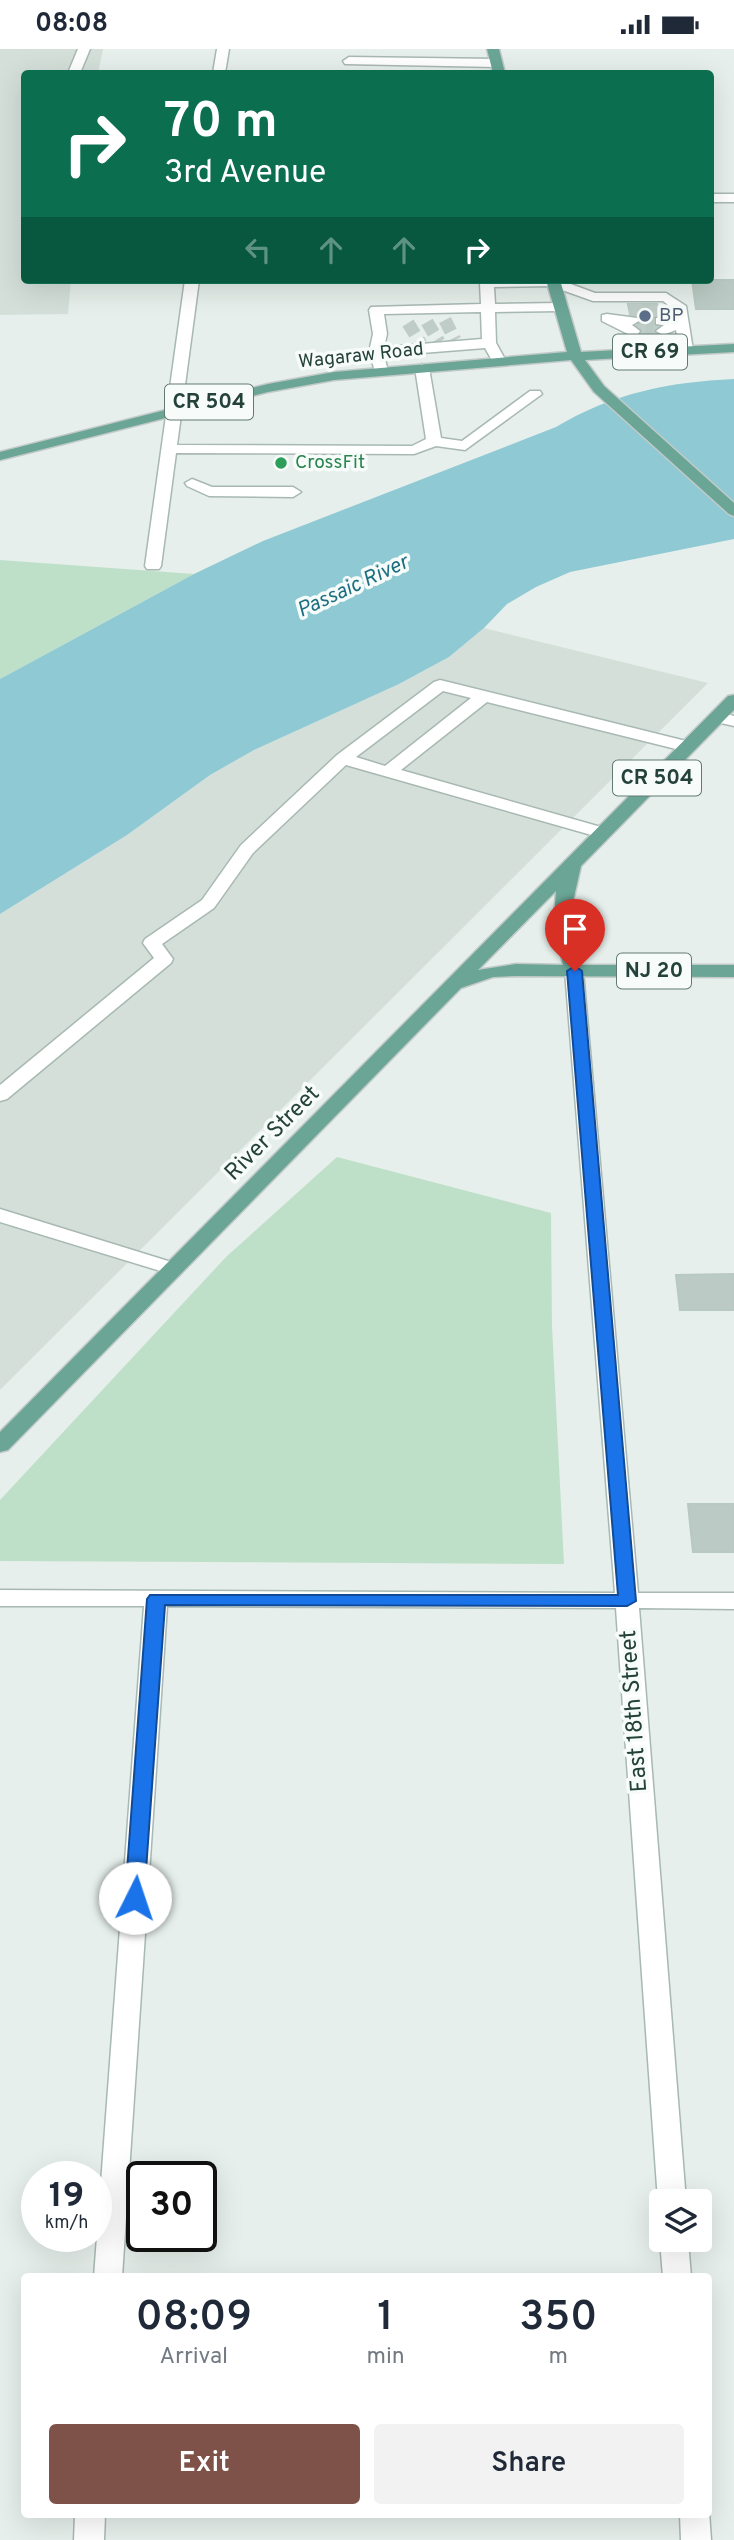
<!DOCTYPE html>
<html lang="en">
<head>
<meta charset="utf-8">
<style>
  :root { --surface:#fff; --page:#f2f2f3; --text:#1f2937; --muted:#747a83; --accent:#7f5249 }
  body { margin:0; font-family:Overpass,sans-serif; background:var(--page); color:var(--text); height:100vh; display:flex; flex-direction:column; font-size:26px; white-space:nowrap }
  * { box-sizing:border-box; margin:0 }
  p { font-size:23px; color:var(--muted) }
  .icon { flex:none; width:38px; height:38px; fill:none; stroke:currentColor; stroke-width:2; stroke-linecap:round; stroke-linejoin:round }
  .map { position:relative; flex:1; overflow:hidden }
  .panel { position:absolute; left:21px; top:2224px; width:691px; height:245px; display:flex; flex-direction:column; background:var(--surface); border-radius:7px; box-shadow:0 7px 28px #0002 }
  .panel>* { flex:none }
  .banner { position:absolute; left:21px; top:21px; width:693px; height:214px; border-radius:7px; box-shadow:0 7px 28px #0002; background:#0b6e4f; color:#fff; overflow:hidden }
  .fabs { position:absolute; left:649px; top:2140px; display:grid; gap:14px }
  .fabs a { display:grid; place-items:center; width:63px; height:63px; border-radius:7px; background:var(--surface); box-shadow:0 7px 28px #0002; font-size:35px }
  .speed { position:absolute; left:21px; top:2112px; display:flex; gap:14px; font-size:35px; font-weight:700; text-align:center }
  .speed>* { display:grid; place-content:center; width:91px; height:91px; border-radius:50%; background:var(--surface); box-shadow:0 7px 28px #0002; line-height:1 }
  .speed small { font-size:18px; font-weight:400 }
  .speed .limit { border:4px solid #111; border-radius:10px; background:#fff; color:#111 }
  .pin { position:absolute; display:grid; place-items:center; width:60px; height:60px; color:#fff; margin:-72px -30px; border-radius:50% 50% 50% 0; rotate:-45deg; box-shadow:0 0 7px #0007 }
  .pin .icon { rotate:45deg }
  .me { position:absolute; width:77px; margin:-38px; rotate:4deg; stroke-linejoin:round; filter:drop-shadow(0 0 5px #0008) }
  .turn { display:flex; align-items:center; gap:24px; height:147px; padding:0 28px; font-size:32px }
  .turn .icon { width:91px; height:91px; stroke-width:2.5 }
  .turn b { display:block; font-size:49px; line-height:60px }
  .lanes { display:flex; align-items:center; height:66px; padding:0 28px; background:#0003; justify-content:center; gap:35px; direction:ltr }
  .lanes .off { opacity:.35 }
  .eta { display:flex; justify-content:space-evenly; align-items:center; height:119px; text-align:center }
  .eta b { font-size:42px; font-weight:600; line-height:49px }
  .button { display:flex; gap:14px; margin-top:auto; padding:14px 28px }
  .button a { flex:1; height:80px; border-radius:7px; background:var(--accent); color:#fff; font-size:28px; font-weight:600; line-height:80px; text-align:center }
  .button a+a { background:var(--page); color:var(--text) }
  .status { display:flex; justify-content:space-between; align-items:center; height:49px; padding:0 35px; background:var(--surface); direction:ltr }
  .status svg { height:19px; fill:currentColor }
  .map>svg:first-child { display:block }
  .built { fill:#d4dfda }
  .green { fill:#bfe0c8 }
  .water { fill:#8ec9d4 }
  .building { fill:#bbcac4; stroke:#b8c9c2; stroke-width:2 }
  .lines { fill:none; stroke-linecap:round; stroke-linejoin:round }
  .minor-tunnel { stroke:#bfccc8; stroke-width:13; stroke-dasharray:13 7; stroke-linecap:butt }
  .minor-casing { stroke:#a8b8b2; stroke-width:3 }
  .major-casing { stroke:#c2cac8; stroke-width:3 }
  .minor { fill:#fff; fill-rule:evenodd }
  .major { fill:#6aa596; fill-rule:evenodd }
  .route { fill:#1a73e8; stroke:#114b97; stroke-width:2 }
  .service-dot { fill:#5c6f8a; stroke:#f7fbf9; stroke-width:2.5 }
  .leisure-dot { fill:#2e9e5b; stroke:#f7fbf9; stroke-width:2.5 }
  .labels { text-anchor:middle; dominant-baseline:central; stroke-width:7; stroke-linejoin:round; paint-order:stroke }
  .far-service-label { font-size:19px; fill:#4e5e75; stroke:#f7fbf9; text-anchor:start }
  .far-street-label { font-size:19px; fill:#24423a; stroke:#f7fbf9 }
  .far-leisure-label { font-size:19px; fill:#27864d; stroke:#f7fbf9; text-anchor:start }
  .shield { fill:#f7fbf9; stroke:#637a73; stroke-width:2 }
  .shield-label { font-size:21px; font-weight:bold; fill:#24423a }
  .far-water-label { font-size:21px; font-style:italic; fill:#1c6f80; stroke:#f7fbf9 }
  .street-label { font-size:23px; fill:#24423a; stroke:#f7fbf9 }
</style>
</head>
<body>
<div class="status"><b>08:08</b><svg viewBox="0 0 49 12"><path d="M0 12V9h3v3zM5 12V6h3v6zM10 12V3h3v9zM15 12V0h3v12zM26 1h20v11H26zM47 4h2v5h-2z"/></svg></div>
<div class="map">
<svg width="734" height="2491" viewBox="0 0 734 2491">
  <rect width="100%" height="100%" fill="#e6efeb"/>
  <g class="built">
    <polygon points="0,0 103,0 98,24 24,24 24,231 71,231 68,265 0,266"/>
    <polygon points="484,579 708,634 0,1341 0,865 127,786 210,726 254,701 399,635 449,608"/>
  </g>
  <g class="green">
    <polygon points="0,511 194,525 0,630"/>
    <polygon points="337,1108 551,1164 552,1277 564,1515 0,1512 0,1451 226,1208"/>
  </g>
  <path class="water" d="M734,330V490L570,523L536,538L507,555L484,579L449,608L399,635L254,701L210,726L127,786L0,865V630L194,525L263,492L556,378C613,344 669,333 734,330Z"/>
  <g class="building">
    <polygon points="692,231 734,231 734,260 696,260"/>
    <polygon points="628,255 657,255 659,266 653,269 654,277 657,278 654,283 665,290 635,290 642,283 637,276 641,271 637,266 630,265"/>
    <polygon points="734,1225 734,1261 680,1261 676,1226"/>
    <polygon points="688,1455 734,1455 734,1503 693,1503"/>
  </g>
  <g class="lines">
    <g class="minor-tunnel">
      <polyline points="629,261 658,262"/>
      <polyline points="445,271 455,291"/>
      <polyline points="427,273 439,293"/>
      <polyline points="408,274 421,295"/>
      <polyline points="633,282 663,282"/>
    </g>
    <g class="minor-casing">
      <g id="minor">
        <polygon points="78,0 90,0 80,24 68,24"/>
        <polygon points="217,0 229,0 225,24 213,24"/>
        <polygon points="349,8 496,10 502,14 496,18 345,15 343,12"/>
        <rect x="710" y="145" width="24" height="8"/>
        <polygon points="185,231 199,231 177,396 412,397 426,390 415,319 422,315 429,319 441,389 462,392 530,342 540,342 542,345 465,401 436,397 414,405 176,404 161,517 159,520 147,520 145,517"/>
        <path d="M483,231H560L595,244H666L686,257L693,301L686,305L681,304L676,281L663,286L656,282L664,276L656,275V269H674L672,259L663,252H593L551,237L494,238L495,255L560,254L567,258L560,262L495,263L496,294L506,312L504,315H494L485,299L384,307L388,322L381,326L376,325L369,303L373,285L369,261L371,258L481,255L480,234ZM481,263L482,290L384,298L387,285L384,265Z"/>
        <polygon points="607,265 637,269 639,272 632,276 640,282 638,285 628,285 602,272 602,266"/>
        <polygon points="192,430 212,438 293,438 301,443 293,448 209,447 187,437 185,434"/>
        <path d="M440,631L694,694L696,698L688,703L487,653L401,721L608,780L611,784L602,789L346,716L253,804L214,859L162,895L173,910L171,914L7,1050L0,1052V1036L154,909L143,894L145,890L202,851L241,796L337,706L434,633ZM443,642L471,649L385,717L356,708Z"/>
        <polygon points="718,663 734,667 734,677 712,672 710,668 712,664"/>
        <polygon points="574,916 583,922 638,1544 734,1544 734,1560 639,1559 686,2152 662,2152 662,2158 658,2152 616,1559 167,1557 122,2228 94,2228 144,1557 0,1557 0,1541 615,1544 565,922"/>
        <polygon points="0,1160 181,1216 184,1220 181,1224 167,1224 0,1173"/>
        <polygon points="662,2188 662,2191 688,2191 691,2228 663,2228 660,2191"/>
        <polygon points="709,2463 711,2491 681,2491 680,2466 709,2466"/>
        <polygon points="75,2466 105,2466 104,2491 74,2491"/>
      </g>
    </g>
    <g class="major-casing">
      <g id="major">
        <polygon points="487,0 499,0 505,24 493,24"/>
        <polygon points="546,231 560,231 581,303 734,295 734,303 585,311 604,337 734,454 734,467 729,465 594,343 571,311 334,331 268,343 0,411 0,403 268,335 334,323 567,303"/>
        <path d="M734,646V661L581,817L572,857L574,883L581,916H734V928L516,927L493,928L461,939L8,1401L0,1403V1383L728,647ZM556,842L554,870L563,916L516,915L478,921Z"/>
      </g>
    </g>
    <use href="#minor" class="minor"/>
    <use href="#major" class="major"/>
  </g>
  <polygon class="route" points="575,917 582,922 636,1552 627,1557 165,1556 144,1849 142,1854 128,1854 125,1849 147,1550 150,1546 618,1546 567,922"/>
  <circle class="service-dot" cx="645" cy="267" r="7"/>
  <circle class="leisure-dot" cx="281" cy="414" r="7"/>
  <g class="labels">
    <g class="far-service-label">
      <text x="659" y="267">BP</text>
    </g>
    <g class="far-street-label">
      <text transform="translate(361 307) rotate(-6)">Wagaraw Road</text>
    </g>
    <g class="far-leisure-label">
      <text x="295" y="414">CrossFit</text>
    </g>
    <g class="shield">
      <rect x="613" y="285.5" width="74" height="35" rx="5"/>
      <rect x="165" y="335.5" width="88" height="35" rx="5"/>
      <rect x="613" y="711.5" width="88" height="35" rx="5"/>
      <rect x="617" y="904.5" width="74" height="35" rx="5"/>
    </g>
    <g class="shield-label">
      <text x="650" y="303">CR 69</text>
      <text x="209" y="353">CR 504</text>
      <text x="657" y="729">CR 504</text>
      <text x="654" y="922">NJ 20</text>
    </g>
    <g class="far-water-label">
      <text transform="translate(353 538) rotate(-25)">Passaic River</text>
    </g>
    <g class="street-label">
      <text transform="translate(273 1085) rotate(-45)">River Street</text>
      <text transform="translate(635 1662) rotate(-94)">East 18th Street</text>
    </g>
  </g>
</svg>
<div class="fabs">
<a><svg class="icon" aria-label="layers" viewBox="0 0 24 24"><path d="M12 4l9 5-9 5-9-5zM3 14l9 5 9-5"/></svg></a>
</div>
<div class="speed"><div>19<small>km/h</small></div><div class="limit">30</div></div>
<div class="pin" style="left:575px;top:922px;background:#d93025"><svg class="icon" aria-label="arrive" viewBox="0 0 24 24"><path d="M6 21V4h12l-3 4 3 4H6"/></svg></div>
<svg class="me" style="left:135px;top:1849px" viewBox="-20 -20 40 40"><circle r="19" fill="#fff"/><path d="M0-13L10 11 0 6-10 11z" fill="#1a73e8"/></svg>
<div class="banner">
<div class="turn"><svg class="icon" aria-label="right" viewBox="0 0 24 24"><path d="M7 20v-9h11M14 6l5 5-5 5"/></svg><div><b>70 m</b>3rd Avenue</div></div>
<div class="lanes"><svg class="icon off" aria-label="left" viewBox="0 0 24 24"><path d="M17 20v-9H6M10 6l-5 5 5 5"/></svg><svg class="icon off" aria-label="ahead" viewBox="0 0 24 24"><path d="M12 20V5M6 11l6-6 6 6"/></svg><svg class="icon off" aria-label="ahead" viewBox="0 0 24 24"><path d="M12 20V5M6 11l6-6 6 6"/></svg><svg class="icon" aria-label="right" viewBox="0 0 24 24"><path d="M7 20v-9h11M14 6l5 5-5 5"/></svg></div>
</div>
<section class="panel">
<div class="eta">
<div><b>08:09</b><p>Arrival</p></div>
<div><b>1</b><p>min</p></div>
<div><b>350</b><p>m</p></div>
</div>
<div class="button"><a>Exit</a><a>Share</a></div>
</section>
</div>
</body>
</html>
